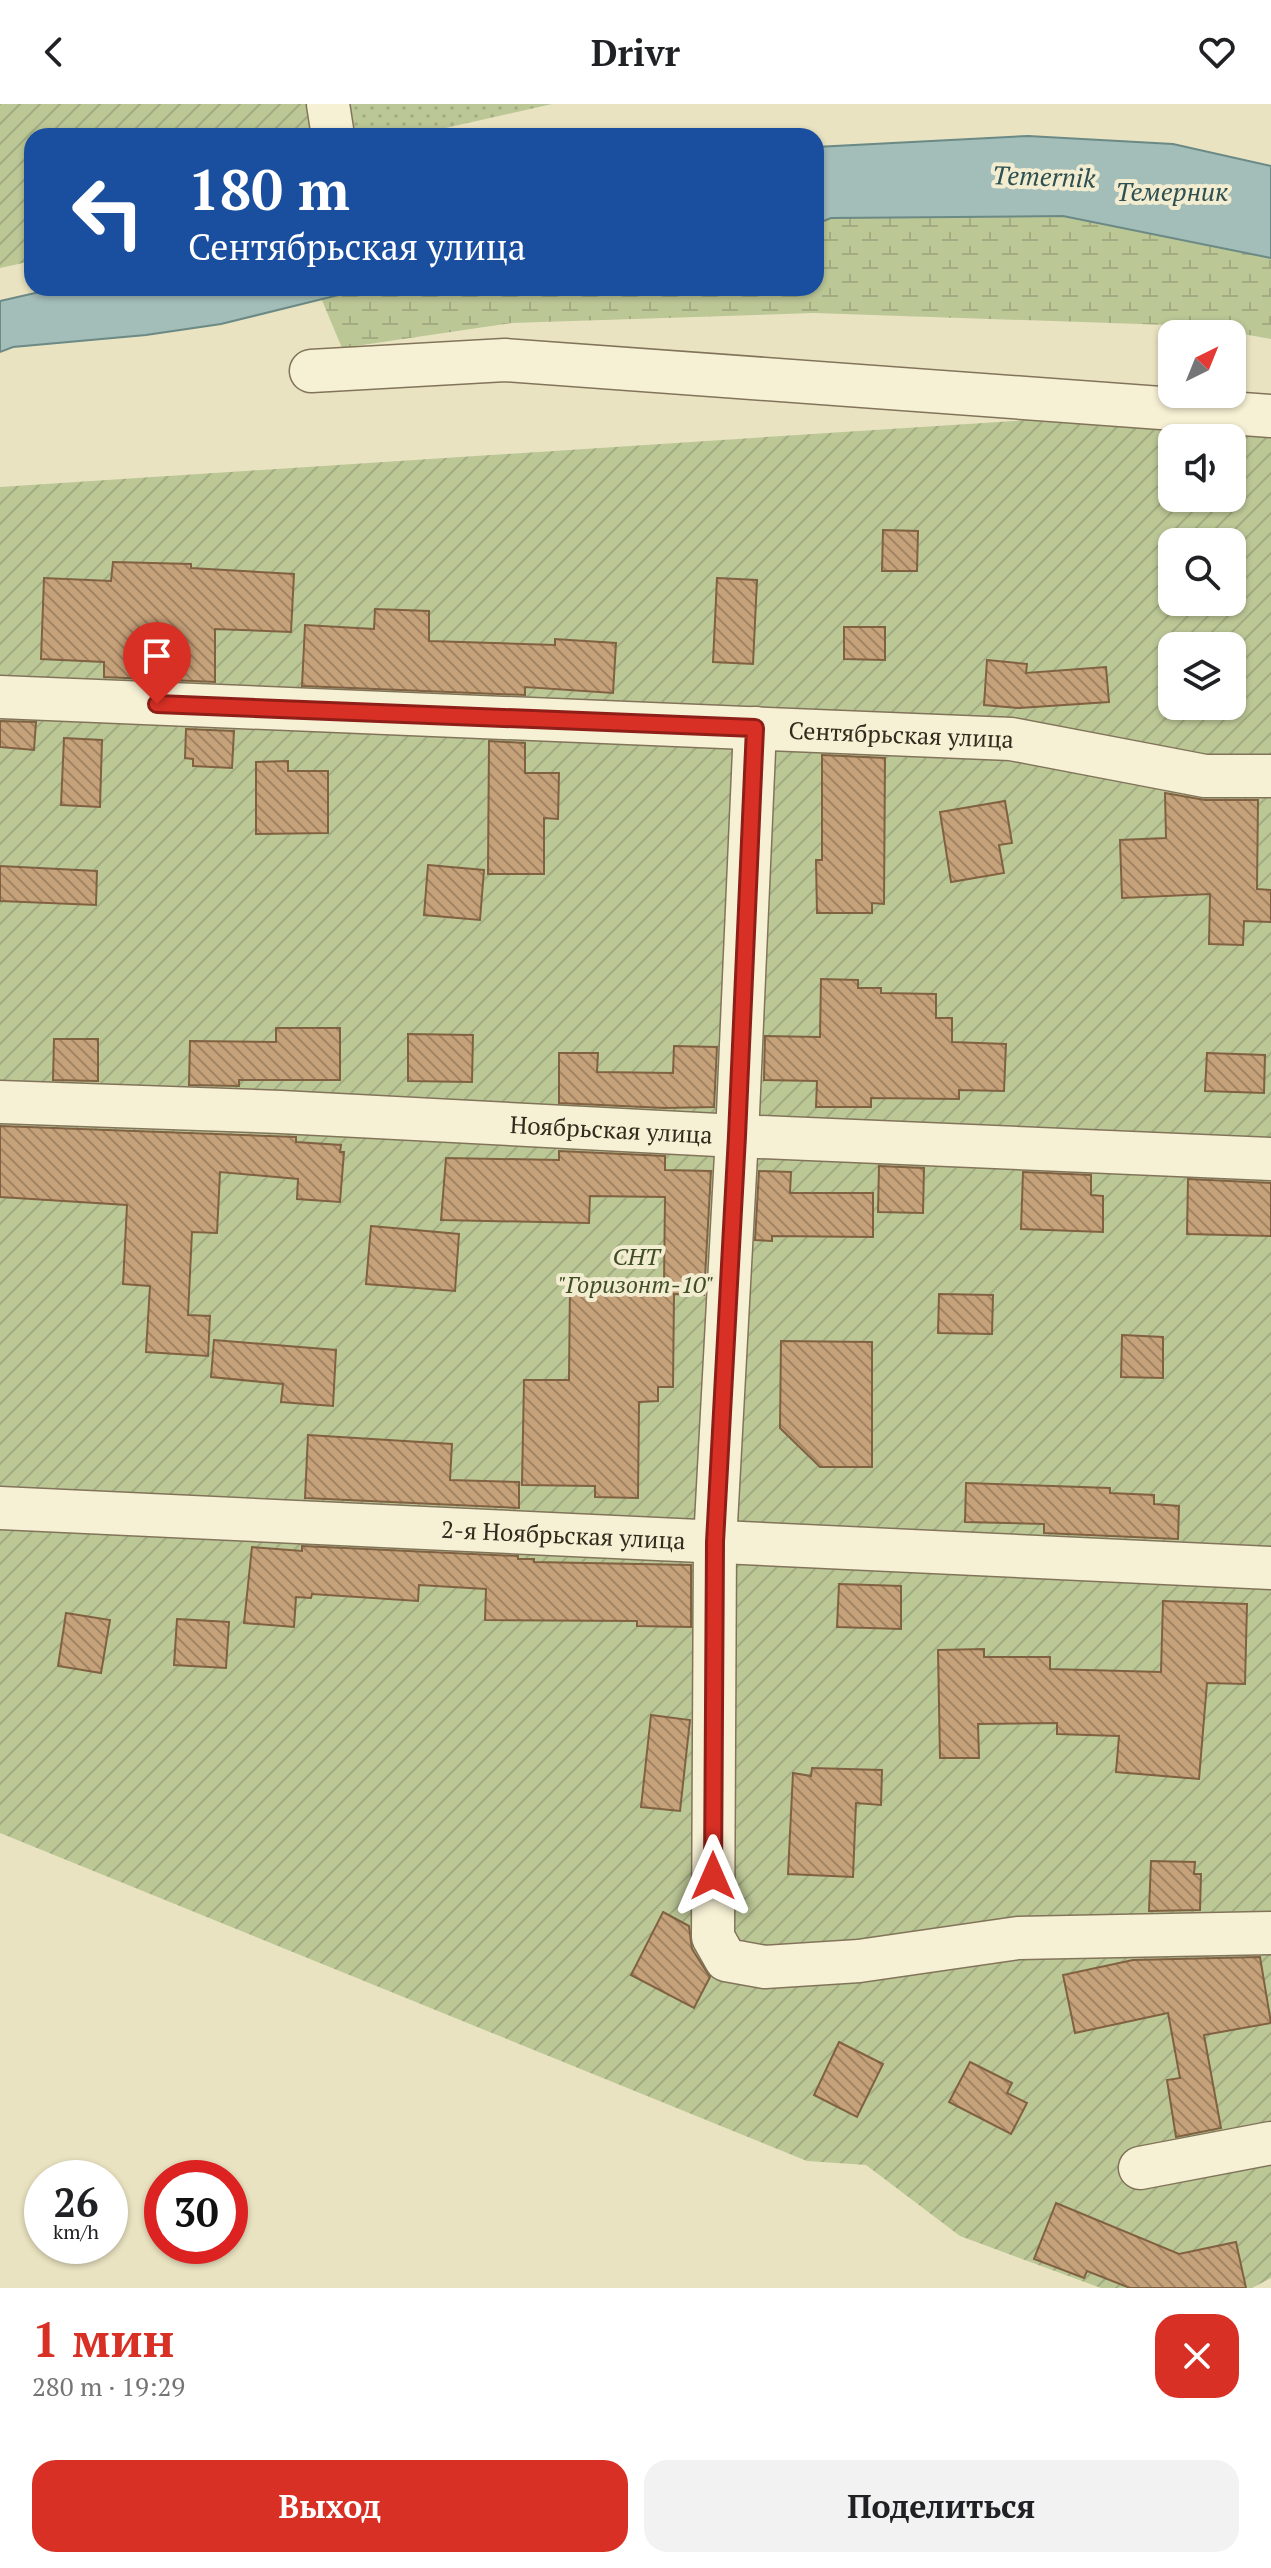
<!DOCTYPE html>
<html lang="ru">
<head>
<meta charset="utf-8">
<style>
  :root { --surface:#fff; --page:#f2f2f2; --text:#202124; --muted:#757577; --accent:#d93025 }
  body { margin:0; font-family:"PT Serif",serif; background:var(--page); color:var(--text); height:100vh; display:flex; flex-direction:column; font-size:30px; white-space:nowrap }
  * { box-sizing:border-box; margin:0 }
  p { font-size:26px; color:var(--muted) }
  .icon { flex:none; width:44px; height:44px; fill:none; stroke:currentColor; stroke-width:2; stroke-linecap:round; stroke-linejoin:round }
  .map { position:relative; height:2184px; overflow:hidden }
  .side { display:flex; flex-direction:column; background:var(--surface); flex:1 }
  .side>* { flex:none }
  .guide { position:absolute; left:24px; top:24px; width:800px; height:168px; border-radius:24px; box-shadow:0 2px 6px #0004; background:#1a4fa0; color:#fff; overflow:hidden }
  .needle { width:52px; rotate:43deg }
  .tools { position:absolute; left:1158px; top:216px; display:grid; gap:16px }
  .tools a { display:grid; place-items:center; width:88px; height:88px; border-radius:16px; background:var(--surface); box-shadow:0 2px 6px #0004; font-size:40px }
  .speed { position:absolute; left:24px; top:2056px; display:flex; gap:16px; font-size:40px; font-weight:700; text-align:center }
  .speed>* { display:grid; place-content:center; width:104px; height:104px; border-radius:50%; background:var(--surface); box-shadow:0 2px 6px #0004; line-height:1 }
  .speed small { font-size:20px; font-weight:400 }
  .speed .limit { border:12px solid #d22; background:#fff; color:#111 }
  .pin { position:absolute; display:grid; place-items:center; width:68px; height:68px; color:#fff; margin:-82px -34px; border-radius:50% 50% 50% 0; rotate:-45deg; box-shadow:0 0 8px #0007 }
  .pin .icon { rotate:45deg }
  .me { position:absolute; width:88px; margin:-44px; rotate:0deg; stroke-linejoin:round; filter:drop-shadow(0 0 6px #0008) }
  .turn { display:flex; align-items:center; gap:28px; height:168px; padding:0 32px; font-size:36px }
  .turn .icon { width:104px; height:104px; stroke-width:2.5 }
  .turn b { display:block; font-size:56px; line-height:68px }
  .round { display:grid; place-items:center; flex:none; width:84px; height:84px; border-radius:24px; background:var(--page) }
  .head { display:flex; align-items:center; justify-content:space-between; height:136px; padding:0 32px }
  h1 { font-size:48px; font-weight:700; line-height:60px; color:var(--accent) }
  .primary-button { display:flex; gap:16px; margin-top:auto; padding:16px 32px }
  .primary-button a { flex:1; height:92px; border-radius:24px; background:var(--accent); color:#fff; font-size:32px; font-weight:700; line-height:92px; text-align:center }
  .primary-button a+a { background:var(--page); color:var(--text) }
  header { display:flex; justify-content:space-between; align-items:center; height:104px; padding:0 32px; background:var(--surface); font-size:36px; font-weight:700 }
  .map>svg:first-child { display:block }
  .grass { fill:url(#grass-dots) }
  .wetland { fill:url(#wetland-marsh) }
  .garden { fill:url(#garden-furrows); fill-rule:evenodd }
  .water { fill:#a3bdb8; stroke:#6b8a86; stroke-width:2 }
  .building { fill:url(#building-back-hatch); stroke:#806242; stroke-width:2 }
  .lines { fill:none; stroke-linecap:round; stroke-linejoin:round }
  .street-casing { stroke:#82745a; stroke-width:45 }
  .street { stroke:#f6f0d4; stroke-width:42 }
  .route-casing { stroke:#8d1f18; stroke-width:20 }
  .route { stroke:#d93025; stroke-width:14 }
  .labels { text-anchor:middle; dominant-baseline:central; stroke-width:8; stroke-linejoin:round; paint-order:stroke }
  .street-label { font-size:24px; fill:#332a1d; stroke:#f2ecd0 }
  .park-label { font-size:24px; font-style:italic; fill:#3f4e25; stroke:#f2ecd0 }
  .water-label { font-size:26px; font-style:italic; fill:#2e5052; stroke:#f2ecd0 }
</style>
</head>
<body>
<header><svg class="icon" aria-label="back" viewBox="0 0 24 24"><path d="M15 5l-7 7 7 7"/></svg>Drivr<svg class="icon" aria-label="heart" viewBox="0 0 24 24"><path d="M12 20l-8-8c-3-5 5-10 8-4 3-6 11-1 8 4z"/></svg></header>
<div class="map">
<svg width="1271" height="2184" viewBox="0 0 1271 2184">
  <defs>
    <pattern id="grass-dots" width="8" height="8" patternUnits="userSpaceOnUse" patternTransform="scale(2)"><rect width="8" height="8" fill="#bcc796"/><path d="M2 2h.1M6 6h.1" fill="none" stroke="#a2ab81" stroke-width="1.8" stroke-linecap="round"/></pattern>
    <pattern id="wetland-marsh" width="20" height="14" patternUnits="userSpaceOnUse" patternTransform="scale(2)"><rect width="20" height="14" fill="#bcc796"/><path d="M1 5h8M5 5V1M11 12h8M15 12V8" fill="none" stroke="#a2ab81"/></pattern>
    <pattern id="garden-furrows" width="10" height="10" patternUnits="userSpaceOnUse" patternTransform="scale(2)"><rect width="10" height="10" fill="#bcc796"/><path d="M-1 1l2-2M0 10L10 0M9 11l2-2" fill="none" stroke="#a2ab81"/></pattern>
    <pattern id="building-back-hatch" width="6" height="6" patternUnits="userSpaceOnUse" patternTransform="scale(2)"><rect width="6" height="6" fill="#c6a27a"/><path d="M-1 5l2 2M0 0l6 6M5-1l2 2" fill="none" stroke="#a18463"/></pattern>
  </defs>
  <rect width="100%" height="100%" fill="#eae3c1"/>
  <polygon class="grass" points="340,0 552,0 410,32 331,32"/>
  <polygon class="wetland" points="1063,112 1271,154 1271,235 1198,222 814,209 512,219 342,244 321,194 347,189 350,184 816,184 816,120 831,114"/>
  <g class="garden">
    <polygon points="0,0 340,0 331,32 32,32 32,157 0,164"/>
    <path d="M1074,313L1271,330V2174L1252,2184H1101L960,2132L866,2061L807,2057L0,1729V383ZM1172,334H1232V394H1172ZM1172,438H1232V498H1172ZM1172,542H1232V602H1172Z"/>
  </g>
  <g class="water">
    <polygon points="1028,32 1173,40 1271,62 1271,154 1063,112 831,114 816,120 816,43"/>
    <polygon points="57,184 350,184 347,189 221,220 146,231 13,243 0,248 0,197"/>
  </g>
  <g class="building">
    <polygon points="883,426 918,427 917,467 882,467"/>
    <polygon points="113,458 191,460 191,464 294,470 291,528 215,525 215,578 104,573 104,558 41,555 44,474 111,477"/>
    <polygon points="717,474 757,476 753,560 713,558"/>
    <polygon points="375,505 429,507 429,537 555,541 555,535 616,539 613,589 525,583 525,591 302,582 305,521 374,525"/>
    <polygon points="844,523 885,523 885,556 844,555"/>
    <polygon points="987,556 1027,560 1026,569 1106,563 1109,598 1019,604 984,601"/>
    <polygon points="0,617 36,618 34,646 0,643"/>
    <polygon points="186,625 234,627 232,664 193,662 193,655 185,654"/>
    <polygon points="64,634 102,636 100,703 61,701"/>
    <polygon points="489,637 525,639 525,669 559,669 558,715 544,714 544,770 488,770"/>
    <polygon points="822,651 885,654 884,800 872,799 872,809 817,809 816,756 822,756"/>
    <polygon points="288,657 288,667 328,667 328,729 256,730 256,658"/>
    <polygon points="1165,689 1205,696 1258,696 1257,785 1271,786 1271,818 1244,817 1243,841 1209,840 1210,790 1122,794 1120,736 1166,734"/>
    <polygon points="1005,697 1012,739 999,741 1004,769 951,778 940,708"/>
    <polygon points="428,761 484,766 480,816 424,811"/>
    <polygon points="0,762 97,767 96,801 0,797"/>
    <polygon points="821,875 858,876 858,884 881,884 881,889 936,890 936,914 952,914 952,938 1006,940 1004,987 959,986 959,995 871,994 871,1003 816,1003 817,977 764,976 765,932 820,933"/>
    <polygon points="276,924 340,924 340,976 239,976 239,982 189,981 190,937 276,938"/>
    <polygon points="408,930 473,931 472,978 408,977"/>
    <polygon points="54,935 98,935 98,977 53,976"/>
    <polygon points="674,942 717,943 714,1003 665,1004 559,999 559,949 598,949 597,968 673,969"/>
    <polygon points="1207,949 1265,951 1264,989 1205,987"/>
    <polygon points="0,1022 296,1033 296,1038 341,1041 340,1048 344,1048 340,1098 297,1095 298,1075 220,1068 217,1129 192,1128 188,1211 210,1212 208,1252 146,1248 150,1182 123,1180 127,1101 0,1093"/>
    <polygon points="559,1047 665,1052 665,1066 711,1067 704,1191 674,1190 673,1283 658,1283 658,1297 639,1298 638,1394 595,1393 595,1382 522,1381 524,1276 569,1276 570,1180 664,1180 665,1093 590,1092 589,1119 441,1116 446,1054 559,1056"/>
    <polygon points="879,1062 924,1064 923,1109 878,1108"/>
    <polygon points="759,1067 791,1068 790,1089 873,1089 873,1133 772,1132 772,1137 755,1136"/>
    <polygon points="1023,1068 1091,1071 1091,1091 1103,1092 1103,1128 1021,1125"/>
    <polygon points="1188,1075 1271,1079 1271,1132 1187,1130"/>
    <polygon points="371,1122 459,1130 455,1187 366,1180"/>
    <polygon points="939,1190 993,1191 992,1230 938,1229"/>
    <polygon points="1122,1231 1163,1233 1163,1274 1121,1273"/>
    <polygon points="214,1236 336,1246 333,1302 281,1298 283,1280 211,1273"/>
    <polygon points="781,1237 872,1238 872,1363 820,1363 780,1324"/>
    <polygon points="308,1331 452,1340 450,1376 519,1378 519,1404 305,1394"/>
    <polygon points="966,1379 1110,1384 1110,1389 1154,1391 1154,1400 1179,1402 1178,1435 1044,1429 1044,1420 965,1418"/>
    <polygon points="302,1442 518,1452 518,1455 534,1455 534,1458 691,1461 691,1523 637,1522 637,1517 485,1516 486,1485 419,1481 418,1497 312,1490 311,1494 296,1493 294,1523 244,1519 252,1443 302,1447"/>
    <polygon points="839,1480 901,1482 901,1525 837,1523"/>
    <polygon points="1163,1497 1247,1500 1245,1580 1207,1579 1199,1675 1116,1668 1119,1632 1057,1630 1057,1619 978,1620 979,1654 940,1654 938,1546 984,1545 984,1553 1050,1553 1050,1565 1161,1568"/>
    <polygon points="66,1509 110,1516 101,1569 58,1562"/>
    <polygon points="177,1515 229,1518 226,1564 174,1561"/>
    <polygon points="651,1611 690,1616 680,1707 641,1703"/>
    <polygon points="812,1664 882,1666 881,1701 856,1699 853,1773 788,1770 793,1669 811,1672"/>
    <polygon points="1151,1757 1195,1758 1194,1770 1201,1770 1200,1806 1149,1807"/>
    <polygon points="663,1808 689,1822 692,1845 710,1873 694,1904 631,1871"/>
    <polygon points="1260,1853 1271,1919 1204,1931 1221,2024 1176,2033 1167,1976 1180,1974 1168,1909 1075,1929 1063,1871 1133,1856"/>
    <polygon points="839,1938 883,1960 857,2013 814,1991"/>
    <polygon points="970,1958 1012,1979 1007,1989 1027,1999 1011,2030 949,1998"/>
    <polygon points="1056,2099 1179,2150 1236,2138 1246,2184 1130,2184 1087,2167 1084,2174 1034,2155"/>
  </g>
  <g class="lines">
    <g class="street-casing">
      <g id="street">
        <polyline points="328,0 333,32"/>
        <polyline points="311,267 505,256 1271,312"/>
        <path id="s1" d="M0,593L1011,635L1205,672H1271"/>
        <polyline points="755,624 737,1032 715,1438 713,1833 726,1856 765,1863 859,1857 1018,1834 1271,1829"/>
        <path id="s2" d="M0,998L281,1008L737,1032L1271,1055"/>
        <path id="s3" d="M0,1404L1271,1464"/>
        <polyline points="1140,2064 1271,2039"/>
      </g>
    </g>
    <use href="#street" class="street"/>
  </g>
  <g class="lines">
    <g class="route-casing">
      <polyline id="route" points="157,600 755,624 737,1032 715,1438 713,1772"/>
    </g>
    <use href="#route" class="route"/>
  </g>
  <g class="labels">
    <g class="street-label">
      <text stroke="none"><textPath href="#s1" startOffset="902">Сентябрьская улица</textPath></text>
      <text stroke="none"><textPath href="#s2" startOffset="612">Ноябрьская улица</textPath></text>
      <text stroke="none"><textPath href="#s3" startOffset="564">2-я Ноябрьская улица</textPath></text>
    </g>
    <g class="park-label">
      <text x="636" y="1152">СНТ<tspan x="636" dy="28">"Горизонт-10"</tspan></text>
    </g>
    <g class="water-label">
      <text transform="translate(1044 72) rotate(2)">Temernik</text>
      <text x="1172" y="87">Темерник</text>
    </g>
  </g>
</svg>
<div class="tools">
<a><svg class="needle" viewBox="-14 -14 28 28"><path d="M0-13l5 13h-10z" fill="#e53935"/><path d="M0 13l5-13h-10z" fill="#757577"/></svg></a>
<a><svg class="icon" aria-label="sound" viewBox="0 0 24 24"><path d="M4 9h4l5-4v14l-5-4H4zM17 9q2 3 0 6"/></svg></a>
<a><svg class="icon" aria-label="search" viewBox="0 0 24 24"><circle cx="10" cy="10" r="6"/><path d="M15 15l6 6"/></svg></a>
<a><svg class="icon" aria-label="layers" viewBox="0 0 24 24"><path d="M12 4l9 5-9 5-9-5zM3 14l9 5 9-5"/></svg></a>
</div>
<div class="speed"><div>26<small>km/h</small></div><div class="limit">30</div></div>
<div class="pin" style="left:157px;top:600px;background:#d93025"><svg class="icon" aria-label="arrive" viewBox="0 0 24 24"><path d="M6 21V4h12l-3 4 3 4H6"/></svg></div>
<svg class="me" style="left:713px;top:1772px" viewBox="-20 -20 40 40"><path d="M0-17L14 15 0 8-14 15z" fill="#d93025" stroke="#fff" stroke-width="4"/></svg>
<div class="guide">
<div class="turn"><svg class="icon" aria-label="left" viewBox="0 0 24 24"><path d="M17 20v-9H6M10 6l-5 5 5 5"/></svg><div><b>180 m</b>Сентябрьская улица</div></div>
</div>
</div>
<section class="side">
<div class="head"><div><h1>1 мин</h1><p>280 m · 19:29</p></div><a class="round" style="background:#d93025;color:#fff"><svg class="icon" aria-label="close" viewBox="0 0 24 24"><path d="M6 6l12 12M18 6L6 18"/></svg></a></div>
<div class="primary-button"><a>Выход</a><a>Поделиться</a></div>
</section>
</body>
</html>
